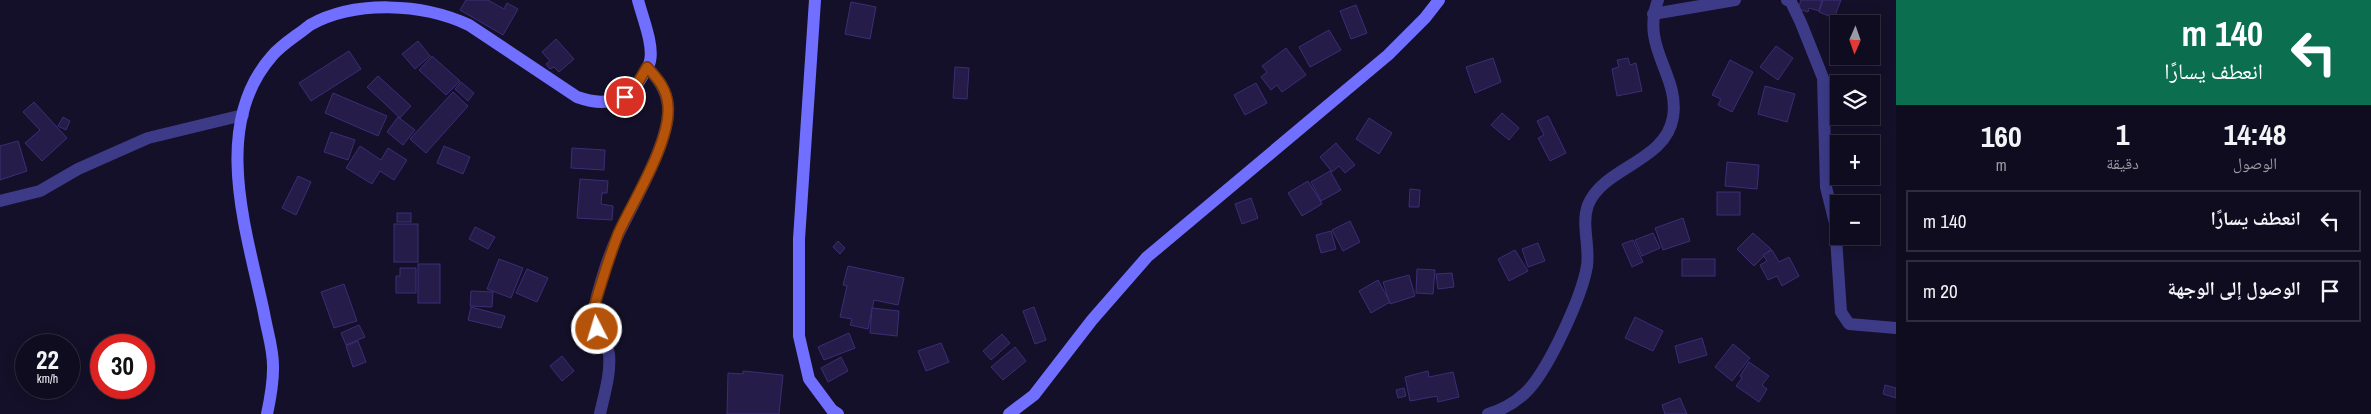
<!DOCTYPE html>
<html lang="ar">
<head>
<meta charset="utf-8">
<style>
  :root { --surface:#0f0c1f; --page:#1d1a2c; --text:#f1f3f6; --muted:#9b9ba4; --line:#2f2c3d }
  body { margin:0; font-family:"Archivo Narrow","Noto Naskh Arabic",sans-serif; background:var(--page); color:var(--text); direction:rtl; height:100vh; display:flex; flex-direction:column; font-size:19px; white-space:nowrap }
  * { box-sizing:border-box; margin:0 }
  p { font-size:16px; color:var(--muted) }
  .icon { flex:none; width:28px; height:28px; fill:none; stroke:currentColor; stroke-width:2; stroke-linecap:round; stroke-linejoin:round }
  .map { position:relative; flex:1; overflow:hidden; direction:ltr }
  .drawer { display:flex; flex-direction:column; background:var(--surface); width:475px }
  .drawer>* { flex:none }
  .banner { background:#0b6e4f; color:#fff; overflow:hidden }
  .needle { width:32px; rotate:182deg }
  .tools { position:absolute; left:1830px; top:15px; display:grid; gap:10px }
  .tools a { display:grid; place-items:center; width:50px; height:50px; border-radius:0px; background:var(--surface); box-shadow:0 2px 12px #0003,0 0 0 1px var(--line); font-size:25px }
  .speed { position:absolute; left:15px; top:334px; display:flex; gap:10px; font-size:25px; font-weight:700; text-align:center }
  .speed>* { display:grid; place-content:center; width:65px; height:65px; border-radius:50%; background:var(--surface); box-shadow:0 2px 12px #0003,0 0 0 1px var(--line); line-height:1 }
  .speed small { font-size:12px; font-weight:400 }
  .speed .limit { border:8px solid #d22; background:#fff; color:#111 }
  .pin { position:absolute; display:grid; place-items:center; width:42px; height:42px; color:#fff; margin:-21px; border:2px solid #fff; border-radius:50%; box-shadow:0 1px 5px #0007 }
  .me { position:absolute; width:55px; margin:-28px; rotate:355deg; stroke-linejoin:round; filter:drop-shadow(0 0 4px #0008) }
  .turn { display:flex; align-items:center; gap:18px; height:105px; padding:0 25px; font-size:22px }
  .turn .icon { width:65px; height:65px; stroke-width:2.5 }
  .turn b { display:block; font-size:35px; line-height:42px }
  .eta { display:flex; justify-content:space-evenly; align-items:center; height:85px; text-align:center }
  .eta b { font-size:30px; font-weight:800; line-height:35px }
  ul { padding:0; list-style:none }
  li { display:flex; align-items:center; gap:15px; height:62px; margin:0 10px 8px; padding:0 15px; border:2px solid var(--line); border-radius:0px }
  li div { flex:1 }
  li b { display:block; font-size:19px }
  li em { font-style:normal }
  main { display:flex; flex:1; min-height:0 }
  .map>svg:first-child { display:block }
  .building { fill:#251c4a; stroke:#3b2e76 }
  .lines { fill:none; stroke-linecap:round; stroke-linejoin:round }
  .street { stroke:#3d3b88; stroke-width:12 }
  .secondary { stroke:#716fff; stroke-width:12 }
  .route-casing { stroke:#753606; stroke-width:12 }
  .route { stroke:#b45309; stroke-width:9 }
</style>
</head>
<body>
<main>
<section class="drawer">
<div class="banner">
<div class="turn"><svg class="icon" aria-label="left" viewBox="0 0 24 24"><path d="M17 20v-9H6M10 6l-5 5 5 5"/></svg><div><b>140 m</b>انعطف يسارًا</div></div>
</div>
<div class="eta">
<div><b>14:48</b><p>الوصول</p></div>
<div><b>1</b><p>دقيقة</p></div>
<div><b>160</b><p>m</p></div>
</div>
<ul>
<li><svg class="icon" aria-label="left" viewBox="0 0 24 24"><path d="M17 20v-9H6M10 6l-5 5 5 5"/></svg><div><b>انعطف يسارًا</b></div><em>140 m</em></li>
<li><svg class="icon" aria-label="arrive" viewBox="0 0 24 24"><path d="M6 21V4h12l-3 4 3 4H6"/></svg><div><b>الوصول إلى الوجهة</b></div><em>20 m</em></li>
</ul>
</section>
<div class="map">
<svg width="1896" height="414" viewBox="0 0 1896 414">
  <rect width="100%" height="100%" fill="#141029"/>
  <g class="building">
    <polygon points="466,0 488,0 504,9 507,3 518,9 503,35 460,10"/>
    <polygon points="1801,0 1822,0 1819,11 1809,8 1808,12 1798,9"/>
    <polygon points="1823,0 1841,0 1834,18 1819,12"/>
    <polygon points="851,2 876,7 870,39 845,34"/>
    <polygon points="1356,5 1367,33 1351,39 1340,11"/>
    <polygon points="1329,30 1341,50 1310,67 1299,47"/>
    <polygon points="556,39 574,59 559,72 554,67 550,69 546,64 550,61 542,52"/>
    <polygon points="418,41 430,56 415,69 402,54"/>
    <polygon points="1776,46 1793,58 1778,80 1760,67"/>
    <polygon points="1286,48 1306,75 1282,92 1277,85 1271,90 1261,77 1267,72 1262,66"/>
    <polygon points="349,51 361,69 311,101 299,83"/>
    <polygon points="432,56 460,81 446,95 419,70"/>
    <polygon points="1493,58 1501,82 1475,93 1466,67"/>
    <polygon points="1628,58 1630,65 1636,63 1642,91 1617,96 1612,69 1619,67 1617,60"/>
    <polygon points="1730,60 1753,72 1732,112 1718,105 1721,99 1712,95"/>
    <polygon points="955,67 969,68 967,99 953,98"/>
    <polygon points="378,76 411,106 400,118 367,87"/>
    <polygon points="461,82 474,93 468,101 455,89"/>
    <polygon points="1256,83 1267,103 1245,115 1234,95"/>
    <polygon points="1765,86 1795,94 1787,122 1758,114"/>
    <polygon points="453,92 468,106 426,153 410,139"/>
    <polygon points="333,93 387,116 378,136 325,113"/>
    <polygon points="34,102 67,138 42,161 25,143 40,130 23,112"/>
    <polygon points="1502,113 1519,128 1509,140 1491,125"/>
    <polygon points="1548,116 1566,153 1550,161 1538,138 1544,135 1537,121"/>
    <polygon points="63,117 70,121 66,130 58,126"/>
    <polygon points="398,117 415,130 403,145 387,132"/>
    <polygon points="1369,118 1392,133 1379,154 1356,139"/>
    <polygon points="331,132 355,140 348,160 324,152"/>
    <polygon points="18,141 27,171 0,180 0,146"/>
    <polygon points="1336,143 1355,165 1345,173 1339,166 1332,172 1320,157"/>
    <polygon points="360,146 381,160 388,148 407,160 394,180 380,171 372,184 346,168"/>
    <polygon points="444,146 470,157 463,174 437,163"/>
    <polygon points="572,148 605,150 604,170 571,168"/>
    <polygon points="1727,162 1759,165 1757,189 1725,186"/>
    <polygon points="1330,171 1341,190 1321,201 1311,182"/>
    <polygon points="298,176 311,182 296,215 282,208"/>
    <polygon points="580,179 608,181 607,193 602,193 601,204 613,206 612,220 577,218"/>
    <polygon points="1308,181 1322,204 1302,216 1288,193"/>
    <polygon points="1410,189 1420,190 1419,207 1409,207"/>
    <rect x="1717" y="192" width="23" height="23"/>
    <polygon points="1251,198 1258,218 1242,224 1235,204"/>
    <rect x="397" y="213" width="14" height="9"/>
    <polygon points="1683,218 1690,241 1663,250 1655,228"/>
    <polygon points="1350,221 1360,242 1343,251 1332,230"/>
    <rect x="394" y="224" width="24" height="38"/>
    <polygon points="475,227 495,237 488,249 469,239"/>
    <polygon points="1331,231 1336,249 1321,253 1316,235"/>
    <polygon points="1653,233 1660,248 1642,256 1635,240"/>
    <polygon points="1753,233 1771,249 1754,266 1737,249"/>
    <polygon points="1633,240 1643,262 1632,267 1622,244"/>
    <polygon points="838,241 845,248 840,254 833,247"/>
    <polygon points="1538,243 1545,261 1528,267 1522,249"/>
    <polygon points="1515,250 1528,271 1509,281 1498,259"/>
    <polygon points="1772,250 1779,262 1789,257 1799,276 1782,286 1777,276 1768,280 1760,265 1767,261 1763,255"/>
    <polygon points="499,259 523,268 511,298 487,289"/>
    <rect x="1682" y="259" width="33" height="17"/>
    <rect x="418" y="264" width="22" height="39"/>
    <polygon points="848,266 904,278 898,305 874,300 868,329 850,325 852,319 840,317 847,286 843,285"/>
    <polygon points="400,268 416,268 416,293 396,293 396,276 400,276"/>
    <polygon points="527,269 548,278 537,302 516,293"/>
    <polygon points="1417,269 1435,270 1433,294 1416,293"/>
    <polygon points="1452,273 1454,287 1438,289 1436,274"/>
    <polygon points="1409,275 1415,296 1390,304 1383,282"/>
    <polygon points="1378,280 1390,302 1371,313 1359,291"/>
    <polygon points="344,284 357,321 334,328 321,292"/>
    <polygon points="471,291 493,292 492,307 470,306"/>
    <polygon points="471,307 505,316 501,328 468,320"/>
    <polygon points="1034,307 1046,340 1035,344 1023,311"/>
    <polygon points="872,308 899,311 897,336 870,333"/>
    <polygon points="1635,317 1663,331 1653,351 1625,338"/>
    <polygon points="359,325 365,337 346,345 341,333"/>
    <polygon points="849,333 855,348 824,360 818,347"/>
    <polygon points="1002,334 1010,343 991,360 983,351"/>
    <polygon points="1702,338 1707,355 1679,363 1675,346"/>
    <polygon points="358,341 366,362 353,367 346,346"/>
    <polygon points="941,343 949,362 926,371 918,351"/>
    <polygon points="1733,344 1750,358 1732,381 1715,367"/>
    <polygon points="1015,347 1026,361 1003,380 991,367"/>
    <polygon points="562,356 574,371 562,381 550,366"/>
    <polygon points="841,357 848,371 828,382 821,368"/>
    <polygon points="1749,362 1769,376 1762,385 1767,389 1759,402 1736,386 1742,378 1740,376"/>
    <polygon points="743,371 783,375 779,414 727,414 728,373 743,374"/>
    <polygon points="1428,371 1429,377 1453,372 1459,397 1438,402 1437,396 1410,401 1405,377"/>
    <polygon points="1885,385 1896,388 1896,398 1883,394"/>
    <polygon points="1404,388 1406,396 1398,398 1396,390"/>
    <polygon points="1680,398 1687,414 1665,414 1662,405"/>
  </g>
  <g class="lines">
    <g class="street">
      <polyline points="1787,0 1791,2 1801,23 1823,78 1826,187 1835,223 1841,312 1849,324 1896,328"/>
      <polyline points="1653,14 1735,0"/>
      <polyline points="0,201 40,191 78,169 148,138 243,115"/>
      <path d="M600,414C604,395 611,374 609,354C606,338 590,326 594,308C600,283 608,256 619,233C634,202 671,139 668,106C666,89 658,79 647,67"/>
      <path d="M1488,414C1502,410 1513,404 1524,394C1547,374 1582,296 1587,266C1590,246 1581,224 1588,205C1603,167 1666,162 1673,117C1680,75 1640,48 1658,0"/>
    </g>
    <g class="secondary">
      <polyline points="815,0 799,239 799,336 809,379 832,410 838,414"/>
      <path d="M267,414C270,400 273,384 273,369C274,351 267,331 264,313C247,232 210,126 272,56C282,44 298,35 310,25C355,0 422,3 469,25L577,97C605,107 628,102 643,75C645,71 649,66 650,61C654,45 642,16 638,0"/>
      <polyline points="1009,414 1034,395 1092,320 1147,257 1388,55 1425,18 1439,0"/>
    </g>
  </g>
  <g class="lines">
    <g class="route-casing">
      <path id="route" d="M597,329C590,312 597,298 602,281C607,265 612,250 618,234C633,201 671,142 668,106C667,89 658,79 647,67L637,84L625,97"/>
    </g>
    <use href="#route" class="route"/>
  </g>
</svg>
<div class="tools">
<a><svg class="needle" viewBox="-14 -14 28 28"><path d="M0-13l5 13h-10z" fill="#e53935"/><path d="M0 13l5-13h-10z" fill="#9b9ba4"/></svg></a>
<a><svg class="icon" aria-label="layers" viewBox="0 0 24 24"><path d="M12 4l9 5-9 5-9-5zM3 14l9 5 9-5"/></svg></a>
<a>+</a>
<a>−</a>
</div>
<div class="speed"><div>22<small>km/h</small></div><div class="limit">30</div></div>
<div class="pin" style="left:625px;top:97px;background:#d93025"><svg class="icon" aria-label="arrive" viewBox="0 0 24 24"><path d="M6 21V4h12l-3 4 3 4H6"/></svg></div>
<svg class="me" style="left:597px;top:329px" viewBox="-20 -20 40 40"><circle r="17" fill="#b45309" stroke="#fff" stroke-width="3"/><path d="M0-11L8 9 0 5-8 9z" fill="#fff"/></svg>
</div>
</main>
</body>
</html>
